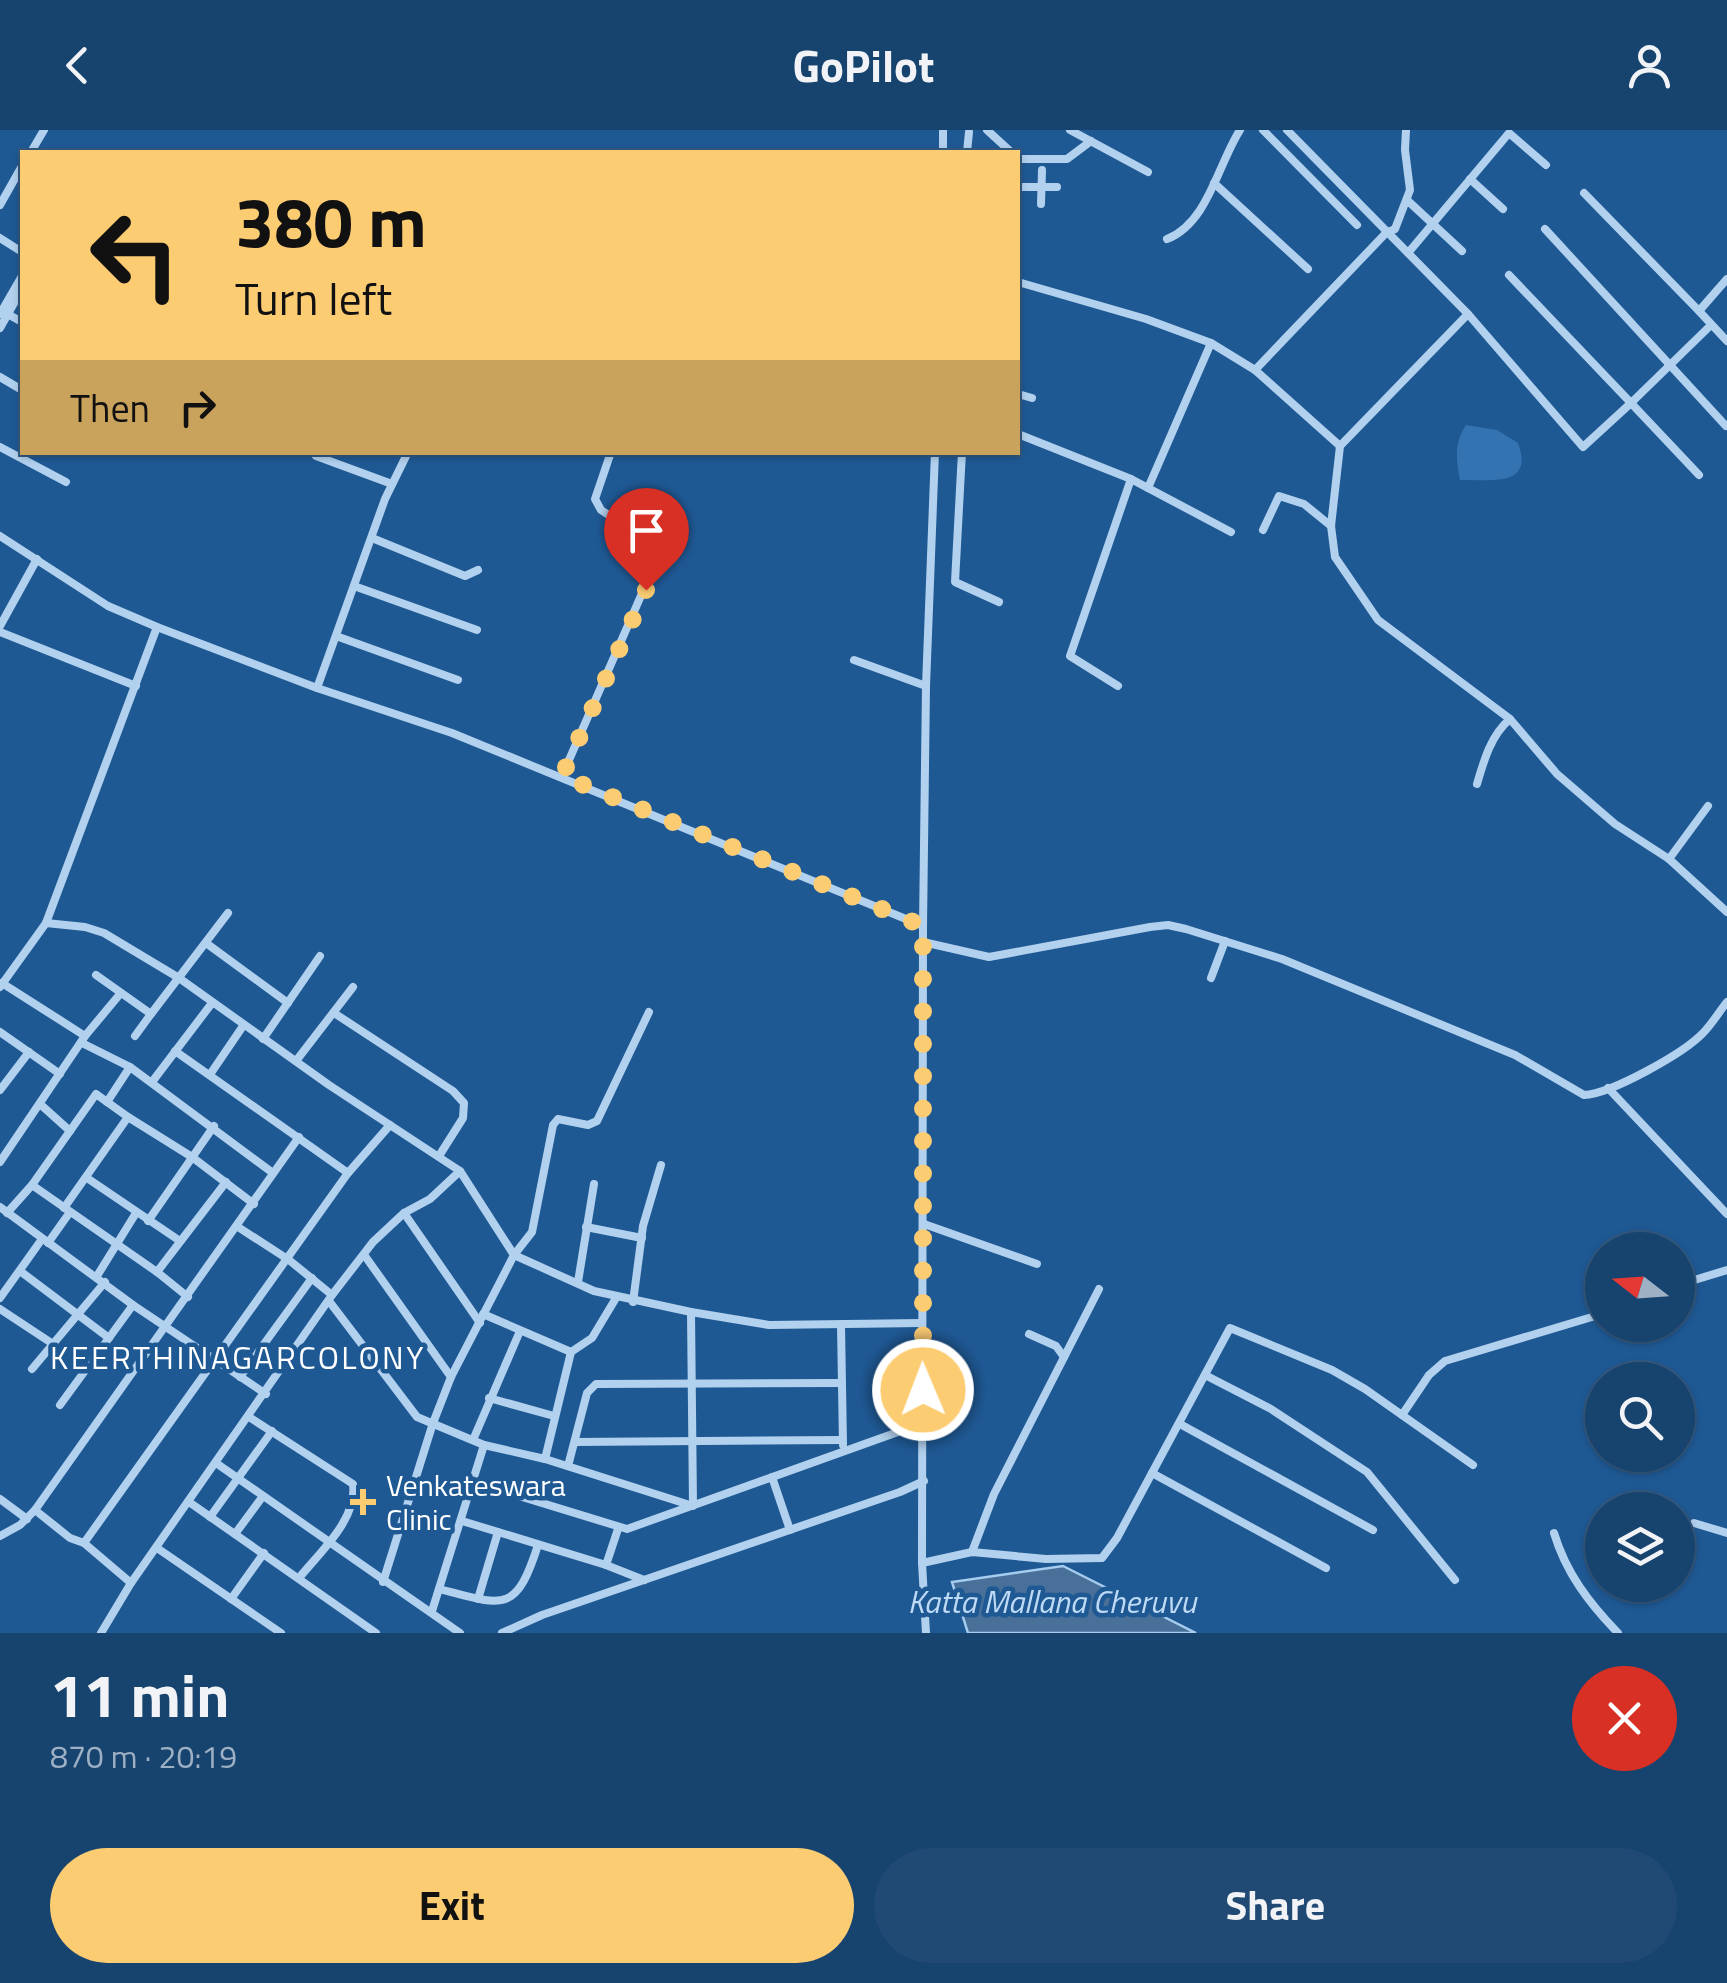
<!DOCTYPE html>
<html lang="en">
<head>
<meta charset="utf-8">
<style>
  :root { --surface:#17436f; --page:#204a74; --text:#f1f3f6; --muted:#9eb0c3; --line:#365c82; --accent:#fccc73 }
  body { margin:0; font-family:"Titillium Web",sans-serif; background:var(--page); color:var(--text); height:100vh; display:flex; flex-direction:column; font-size:38px; white-space:nowrap }
  * { box-sizing:border-box; margin:0 }
  p { font-size:32px; color:var(--muted) }
  .icon { flex:none; width:55px; height:55px; fill:none; stroke:currentColor; stroke-width:2; stroke-linecap:round; stroke-linejoin:round }
  .map { position:relative; height:1503px; overflow:hidden }
  .details { display:flex; flex-direction:column; background:var(--surface); flex:1 }
  .details>* { flex:none }
  .top-card { position:absolute; left:20px; top:20px; width:1000px; height:305px; border-radius:0px; box-shadow:0 2px 8px #0004,0 0 0 2px var(--line); background:#fccc73; color:#111; overflow:hidden }
  .needle { width:65px; rotate:287deg }
  .controls { position:absolute; left:1585px; top:1102px; display:grid; gap:20px }
  .controls a { display:grid; place-items:center; width:110px; height:110px; border-radius:50%; background:var(--surface); box-shadow:0 2px 8px #0004,0 0 0 2px var(--line); font-size:50px }
  .pin { position:absolute; display:grid; place-items:center; width:85px; height:85px; color:#fff; margin:-102px -42px; border-radius:50% 50% 50% 0; rotate:-45deg; box-shadow:0 0 10px #0007 }
  .pin .icon { rotate:45deg }
  .me { position:absolute; width:110px; margin:-55px; rotate:359deg; stroke-linejoin:round; filter:drop-shadow(0 0 8px #0008) }
  .turn { display:flex; align-items:center; gap:35px; height:210px; padding:0 50px; font-size:45px }
  .turn .icon { width:130px; height:130px; stroke-width:2.5 }
  .turn b { display:block; font-size:70px; line-height:85px }
  .then { display:flex; align-items:center; height:95px; padding:0 50px; background:#0003; gap:20px; font-size:38px }
  .round { display:grid; place-items:center; flex:none; width:105px; height:105px; border-radius:52px; background:var(--page) }
  .summary { display:flex; align-items:center; justify-content:space-between; height:170px; padding:0 50px }
  h1 { font-size:60px; font-weight:700; line-height:75px }
  .button { display:flex; gap:20px; margin-top:auto; padding:20px 50px }
  .button a { flex:1; height:115px; border-radius:60px; background:var(--accent); color:#111; font-size:40px; font-weight:700; line-height:115px; text-align:center }
  .button a+a { background:var(--page); color:var(--text) }
  header { display:flex; justify-content:space-between; align-items:center; height:130px; padding:0 50px; background:var(--surface); font-size:45px; font-weight:700 }
  .map>svg:first-child { display:block }
  .green { fill:#3473b1 }
  .water { fill:#487099; stroke:#a6ccef; stroke-width:2.5 }
  .lines { fill:none; stroke-linecap:round; stroke-linejoin:round }
  .street { stroke:#b2d1ee; stroke-width:8 }
  .route { stroke:#fccc73; stroke-width:18; stroke-dasharray:0 32.4 }
  .poi-dot { fill:#fccc73; stroke:#1f5994; stroke-width:4 }
  .labels { text-anchor:middle; dominant-baseline:central; stroke-width:9; stroke-linejoin:round; paint-order:stroke }
  .poi-label { font-size:30px; fill:#fff; stroke:#1f5994; text-anchor:start }
  .neighbourhood-label { font-size:32px; letter-spacing:2.5px; fill:#fff; stroke:#1f5994 }
  .water-label { font-size:32px; font-style:italic; fill:#bedaf5; stroke:#1f5994 }
</style>
</head>
<body>
<header><svg class="icon" aria-label="back" viewBox="0 0 24 24"><path d="M15 5l-7 7 7 7"/></svg>GoPilot<svg class="icon" aria-label="person" viewBox="0 0 24 24"><circle cx="12" cy="8" r="4"/><path d="M4 21q1-7 8-7t8 7"/></svg></header>
<div class="map">
<svg width="1727" height="1503" viewBox="0 0 1727 1503">
  <rect width="100%" height="100%" fill="#1f5994"/>
  <path class="green" d="M1466,295L1497,300L1518,313C1535,359 1488,349 1460,350C1456,330 1454,313 1466,295Z"/>
  <polygon class="water" points="1063,1436 1196,1503 968,1503 952,1452"/>
  <g class="lines">
    <g class="street">
      <polyline points="987,0 1011,22"/>
      <polyline points="1070,0 1148,42"/>
      <polyline points="1263,0 1357,95"/>
      <polyline points="1287,0 1468,184 1340,316 1331,396 1335,427 1378,490 1510,589 1557,644 1615,694 1669,729 1727,782"/>
      <polyline points="31,22 44,0"/>
      <polyline points="943,22 943,0"/>
      <polyline points="967,22 969,2"/>
      <polyline points="1018,29 1067,29 1091,11"/>
      <polyline points="1470,49 1503,79"/>
      <polyline points="1214,53 1308,139"/>
      <polyline points="1018,57 1057,57"/>
      <polyline points="1584,63 1699,181"/>
      <polyline points="1407,70 1462,121"/>
      <polyline points="1041,74 1042,40"/>
      <polyline points="0,75 22,36"/>
      <polyline points="1545,99 1726,296"/>
      <polyline points="0,108 22,122"/>
      <path d="M1167,109C1208,93 1218,34 1240,0"/>
      <polyline points="1408,123 1509,3 1546,35"/>
      <polyline points="1509,145 1631,273 1711,195"/>
      <polyline points="1727,149 1699,181 1727,211"/>
      <polyline points="1018,152 1146,189 1211,213 1255,240 1340,316"/>
      <polyline points="4,182 22,192"/>
      <polyline points="0,184 22,146"/>
      <polyline points="1468,184 1583,317 1631,273 1699,345"/>
      <polyline points="0,198 22,159"/>
      <polyline points="1255,240 1386,103 1395,99 1410,60 1405,20 1406,0"/>
      <polyline points="0,247 22,260"/>
      <polyline points="1018,264 1032,268"/>
      <polyline points="1018,304 1131,349 1231,402"/>
      <polyline points="0,317 66,352"/>
      <polyline points="962,322 955,452 999,472"/>
      <polyline points="316,326 392,354"/>
      <polyline points="1148,358 1211,213"/>
      <polyline points="1263,400 1279,366 1304,374 1331,396"/>
      <polyline points="0,406 108,476 157,497 317,558 452,603 923,796"/>
      <polyline points="372,408 465,446 478,440"/>
      <polyline points="354,456 477,500"/>
      <polyline points="0,496 37,429"/>
      <polyline points="0,502 136,556"/>
      <polyline points="336,506 458,550"/>
      <polyline points="854,530 926,556"/>
      <polyline points="1118,556 1070,526 1131,349"/>
      <polyline points="317,558 385,369 408,322"/>
      <polyline points="562,646 661,420 601,380 595,369 611,322"/>
      <path d="M1477,654C1484,630 1491,605 1510,589"/>
      <polyline points="1669,729 1708,676"/>
      <polyline points="46,793 85,797 104,803 179,848 329,955 460,1041 514,1125 594,1161 691,1182 769,1195 922,1193"/>
      <path d="M923,812L989,827L1150,797L1168,795L1186,799L1282,829L1515,925L1584,965C1611,964 1684,923 1703,903C1712,894 1719,882 1727,872"/>
      <polyline points="206,813 288,873"/>
      <polyline points="96,845 151,884 228,783"/>
      <polyline points="1211,848 1225,811"/>
      <polyline points="2,853 85,906"/>
      <polyline points="0,857 46,793 157,497"/>
      <polyline points="334,883 453,961 464,973 463,988 439,1026"/>
      <polyline points="0,902 60,944"/>
      <polyline points="135,906 151,884"/>
      <polyline points="263,909 320,826"/>
      <polyline points="82,913 130,937"/>
      <polyline points="175,921 348,1043"/>
      <polyline points="296,931 353,857"/>
      <polyline points="211,943 243,896"/>
      <polyline points="152,952 212,873"/>
      <polyline points="1608,958 1727,1084"/>
      <polyline points="0,960 29,922"/>
      <polyline points="107,972 130,937 273,1043"/>
      <polyline points="40,974 70,1001"/>
      <polyline points="128,987 192,1027 254,1074"/>
      <polyline points="0,1032 85,906 120,864"/>
      <polyline points="87,1048 180,1111"/>
      <polyline points="32,1055 157,1142 188,1167"/>
      <polyline points="0,1077 133,1175 266,1264"/>
      <polyline points="7,1083 32,1055 96,964 128,987 64,1078"/>
      <polyline points="404,1083 480,1193"/>
      <polyline points="148,1091 214,996"/>
      <polyline points="924,1094 1037,1134"/>
      <polyline points="238,1097 289,1130 332,1165"/>
      <polyline points="586,1097 642,1108"/>
      <polyline points="48,1113 70,1082"/>
      <polyline points="365,1126 451,1247"/>
      <polyline points="20,1141 109,1208"/>
      <polyline points="157,1142 226,1052"/>
      <polyline points="97,1146 136,1083"/>
      <polyline points="578,1152 594,1054"/>
      <polyline points="1678,1155 1727,1140"/>
      <polyline points="0,1168 42,1109"/>
      <polyline points="329,1171 417,1287 484,1315 545,1329 693,1376 691,1182"/>
      <polyline points="633,1172 643,1096 661,1035"/>
      <polyline points="0,1179 53,1214"/>
      <polyline points="483,1184 571,1222"/>
      <polyline points="841,1195 843,1315"/>
      <polyline points="1029,1204 1056,1216 1064,1227"/>
      <polyline points="32,1239 105,1152"/>
      <polyline points="1205,1245 1271,1279 1367,1342 1455,1450"/>
      <polyline points="240,1247 312,1148"/>
      <polyline points="489,1268 554,1286"/>
      <polyline points="60,1275 133,1175"/>
      <polyline points="1402,1285 1429,1245 1445,1231 1602,1184"/>
      <path d="M249,1287L353,1354C358,1389 319,1423 299,1448"/>
      <polyline points="1180,1294 1373,1400"/>
      <polyline points="473,1310 520,1201"/>
      <polyline points="575,1312 842,1310"/>
      <polyline points="545,1329 571,1222 592,1208 616,1168"/>
      <polyline points="216,1333 460,1503"/>
      <polyline points="568,1336 587,1263 596,1254 842,1253"/>
      <polyline points="1152,1343 1326,1438"/>
      <polyline points="772,1347 790,1400"/>
      <polyline points="473,1352 627,1399 923,1293"/>
      <polyline points="0,1369 27,1389"/>
      <polyline points="189,1372 376,1503"/>
      <polyline points="35,1380 70,1408 84,1413 131,1453 332,1165 373,1112 404,1083 430,1069 460,1041"/>
      <polyline points="210,1387 272,1301"/>
      <polyline points="462,1391 606,1435 644,1450"/>
      <polyline points="1694,1393 1727,1403"/>
      <path d="M1554,1403C1566,1443 1589,1473 1618,1503"/>
      <polyline points="235,1404 263,1366"/>
      <polyline points="0,1406 20,1395 35,1380 299,1007"/>
      <polyline points="84,1413 348,1043 390,995"/>
      <polyline points="157,1418 281,1503"/>
      <polyline points="972,1422 994,1364 1099,1159"/>
      <polyline points="922,1433 972,1422 1046,1429 1102,1428 1117,1408 1230,1198 1332,1240 1365,1259 1473,1335"/>
      <polyline points="606,1435 618,1399"/>
      <polyline points="383,1452 433,1293 451,1247 514,1125 532,1102 553,995 558,989 588,995 597,991 649,882"/>
      <path d="M439,1459C504,1476 516,1484 538,1415"/>
      <polyline points="231,1469 264,1423"/>
      <polyline points="478,1469 498,1402"/>
      <polyline points="432,1481 484,1315"/>
      <polyline points="101,1503 131,1453"/>
      <polyline points="502,1503 542,1485 900,1362 924,1351"/>
      <polyline points="926,1503 922,1433 923,796 926,556 935,322"/>
    </g>
  </g>
  <g class="lines">
    <polyline class="route" points="646,460 562,646 923,796 923,1260"/>
  </g>
  <path class="poi-dot" d="M358 1357h10v10h10v10h-10v10h-10v-10h-10v-10h10z"/>
  <g class="labels">
    <g class="poi-label">
      <text x="386" y="1355">Venkateswara<tspan x="386" dy="34">Clinic</tspan></text>
    </g>
    <g class="neighbourhood-label">
      <text x="238" y="1227">KEERTHINAGARCOLONY</text>
    </g>
    <g class="water-label">
      <text x="1052" y="1471">Katta Mallana Cheruvu</text>
    </g>
  </g>
</svg>
<div class="controls">
<a><svg class="needle" viewBox="-14 -14 28 28"><path d="M0-13l5 13h-10z" fill="#e53935"/><path d="M0 13l5-13h-10z" fill="#9eb0c3"/></svg></a>
<a><svg class="icon" aria-label="search" viewBox="0 0 24 24"><circle cx="10" cy="10" r="6"/><path d="M15 15l6 6"/></svg></a>
<a><svg class="icon" aria-label="layers" viewBox="0 0 24 24"><path d="M12 4l9 5-9 5-9-5zM3 14l9 5 9-5"/></svg></a>
</div>
<div class="pin" style="left:646px;top:460px;background:#d93025"><svg class="icon" aria-label="arrive" viewBox="0 0 24 24"><path d="M6 21V4h12l-3 4 3 4H6"/></svg></div>
<svg class="me" style="left:923px;top:1260px" viewBox="-20 -20 40 40"><circle r="17" fill="#fccc73" stroke="#fff" stroke-width="3"/><path d="M0-11L8 9 0 5-8 9z" fill="#fff"/></svg>
<div class="top-card">
<div class="turn"><svg class="icon" aria-label="left" viewBox="0 0 24 24"><path d="M17 20v-9H6M10 6l-5 5 5 5"/></svg><div><b>380 m</b>Turn left</div></div>
<div class="then">Then<svg class="icon" aria-label="right" viewBox="0 0 24 24"><path d="M7 20v-9h11M14 6l5 5-5 5"/></svg></div>
</div>
</div>
<section class="details">
<div class="summary"><div><h1>11 min</h1><p>870 m · 20:19</p></div><a class="round" style="background:#d93025;color:#fff"><svg class="icon" aria-label="close" viewBox="0 0 24 24"><path d="M6 6l12 12M18 6L6 18"/></svg></a></div>
<div class="button"><a>Exit</a><a>Share</a></div>
</section>
</body>
</html>
